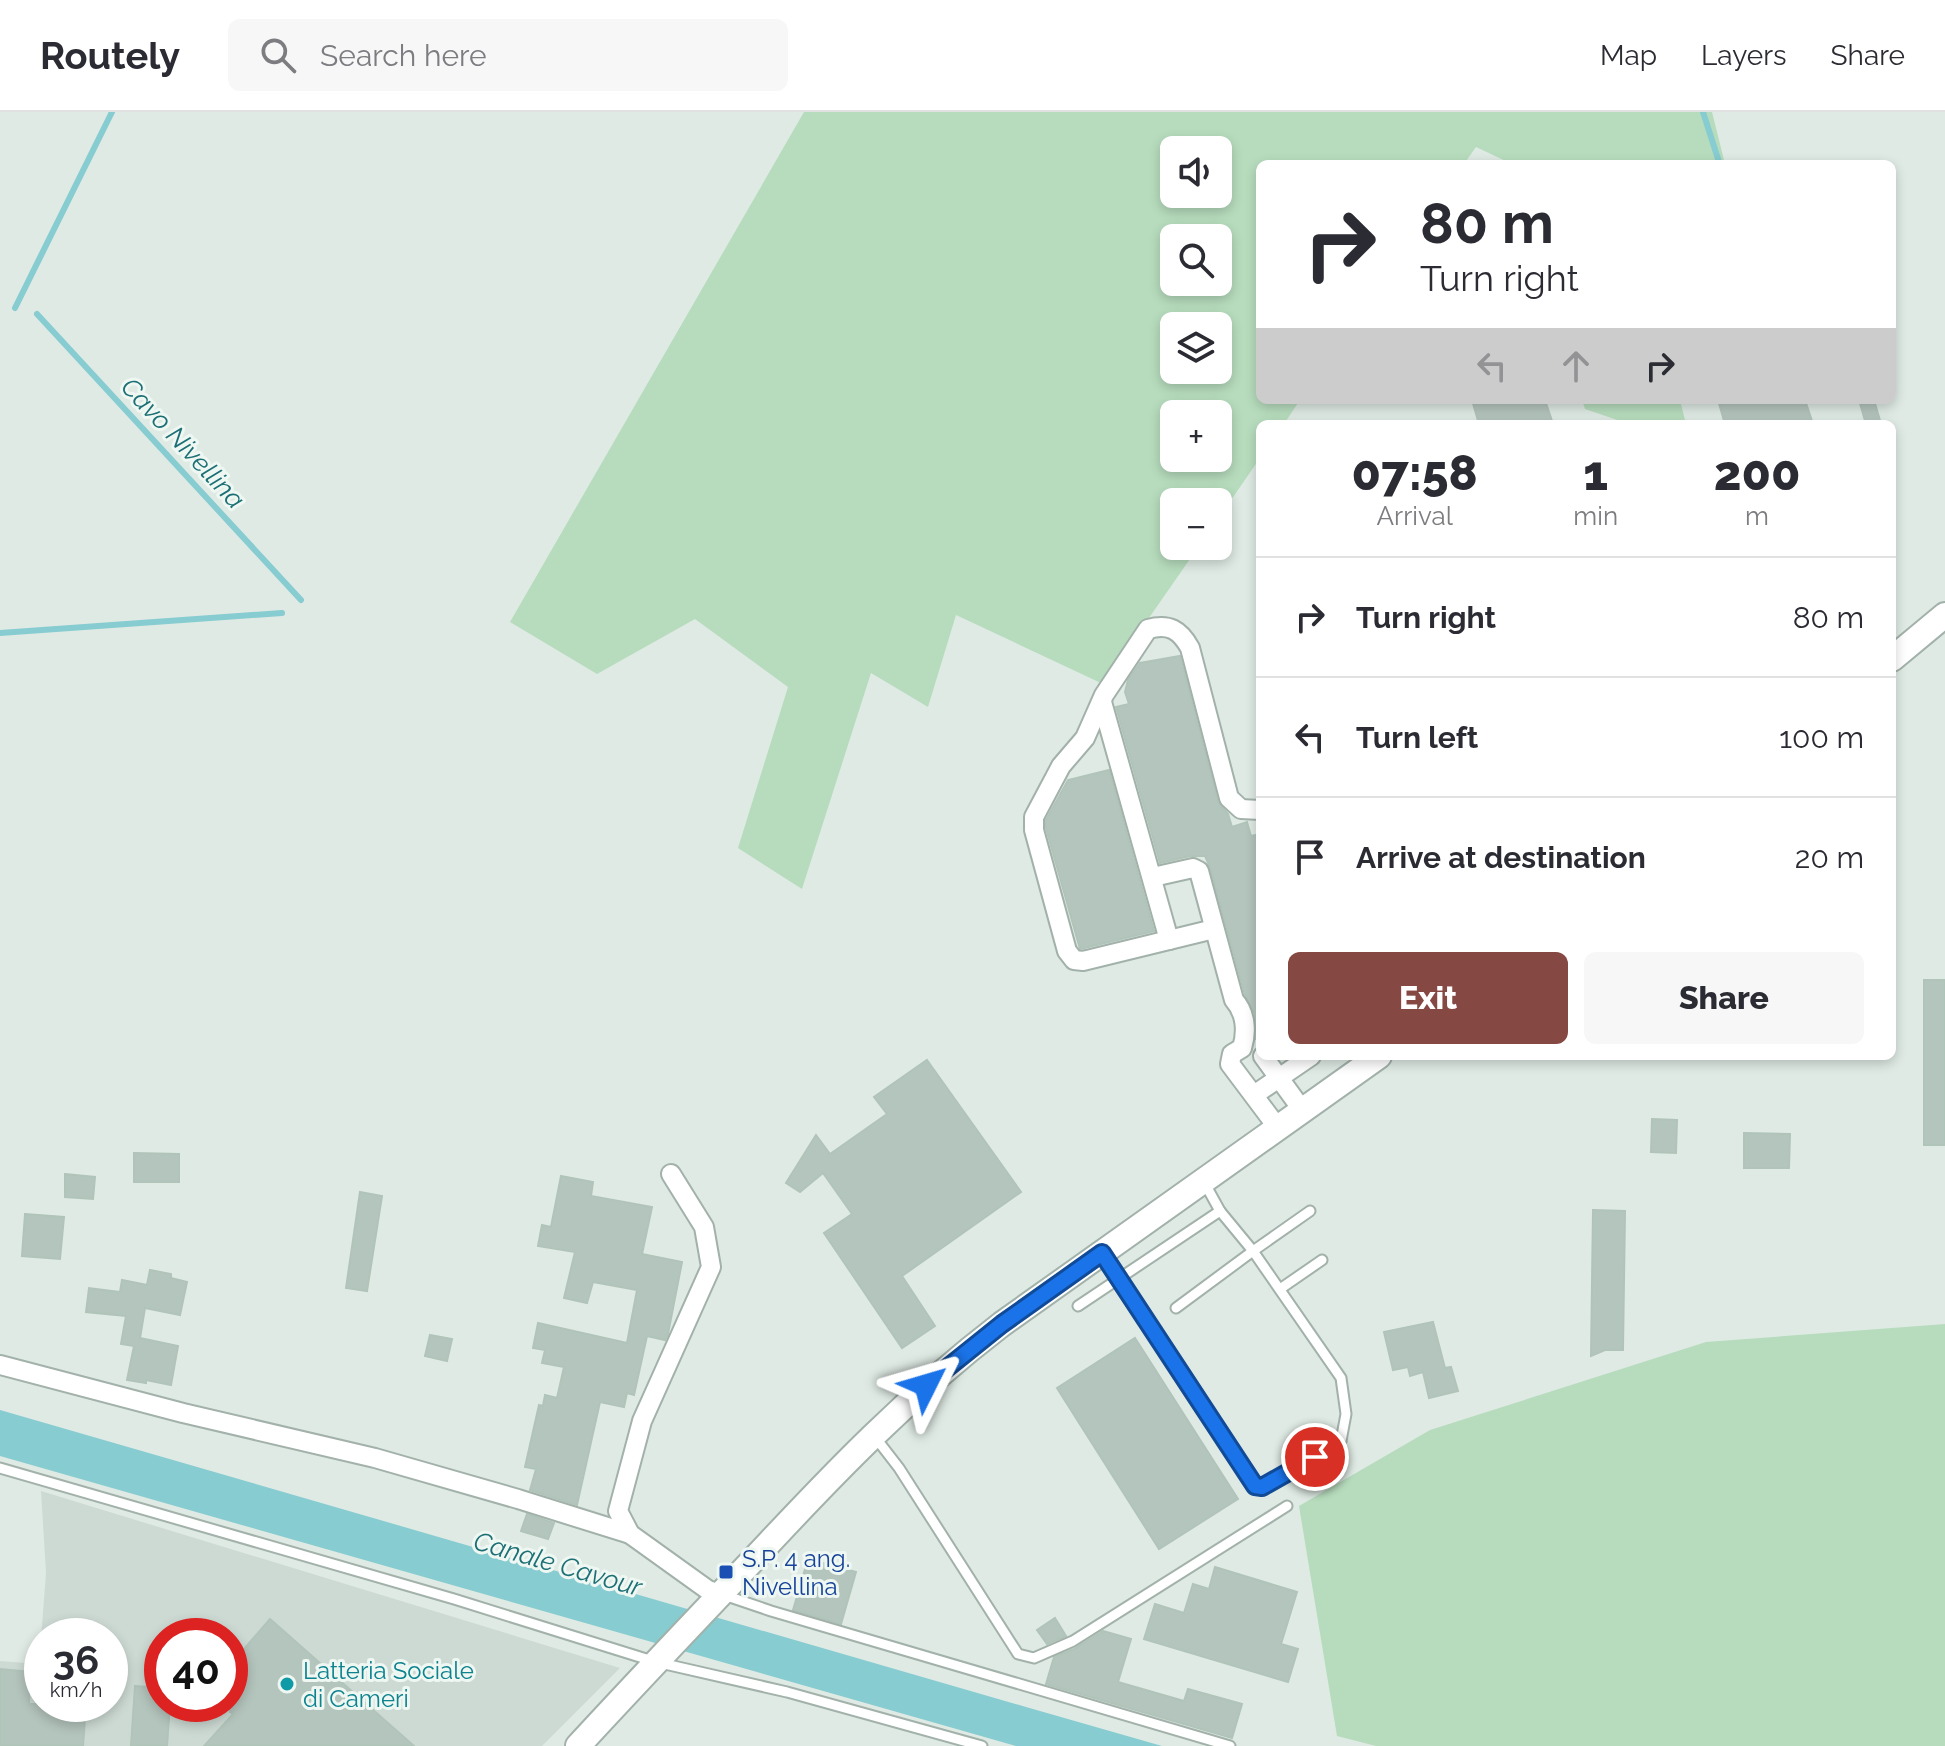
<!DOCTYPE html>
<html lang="en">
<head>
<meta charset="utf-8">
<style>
  :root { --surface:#fff; --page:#f7f7f7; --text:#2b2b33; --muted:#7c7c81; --line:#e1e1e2; --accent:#854842 }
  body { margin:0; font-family:Raleway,sans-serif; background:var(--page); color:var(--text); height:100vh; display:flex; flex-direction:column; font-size:30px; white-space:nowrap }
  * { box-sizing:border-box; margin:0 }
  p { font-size:26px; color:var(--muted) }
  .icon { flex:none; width:44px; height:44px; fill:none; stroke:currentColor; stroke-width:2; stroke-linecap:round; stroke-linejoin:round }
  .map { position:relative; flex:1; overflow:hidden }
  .panel { position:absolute; left:1256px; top:308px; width:640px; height:640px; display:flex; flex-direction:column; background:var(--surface); border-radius:12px; box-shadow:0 4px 12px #0003 }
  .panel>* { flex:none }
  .top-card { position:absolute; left:1256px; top:48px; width:640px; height:244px; border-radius:12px; box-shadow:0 4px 12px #0003; background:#fff; color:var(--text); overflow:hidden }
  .fabs { position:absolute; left:1160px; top:24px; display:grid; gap:16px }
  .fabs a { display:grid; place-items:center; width:72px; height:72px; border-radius:12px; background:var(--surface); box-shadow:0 4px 12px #0003; font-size:40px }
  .speed { position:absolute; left:24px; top:1506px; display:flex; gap:16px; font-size:40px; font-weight:700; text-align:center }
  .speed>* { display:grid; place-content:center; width:104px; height:104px; border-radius:50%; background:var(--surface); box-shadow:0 4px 12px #0003; line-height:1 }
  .speed small { font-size:20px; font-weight:400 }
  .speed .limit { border:12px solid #d22; background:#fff; color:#111 }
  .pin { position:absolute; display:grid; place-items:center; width:68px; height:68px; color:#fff; margin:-34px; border:4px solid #fff; border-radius:50%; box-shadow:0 2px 8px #0007 }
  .me { position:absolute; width:88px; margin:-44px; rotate:50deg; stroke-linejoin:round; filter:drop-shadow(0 0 6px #0008) }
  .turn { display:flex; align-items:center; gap:28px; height:168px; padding:0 32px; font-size:36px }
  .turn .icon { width:104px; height:104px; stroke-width:2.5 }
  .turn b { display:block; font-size:56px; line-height:68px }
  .lanes { display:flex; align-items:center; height:76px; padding:0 32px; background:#0003; justify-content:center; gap:40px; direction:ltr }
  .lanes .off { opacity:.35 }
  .eta { display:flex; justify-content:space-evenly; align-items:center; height:136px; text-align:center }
  .eta b { font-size:48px; font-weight:800; line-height:56px }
  .action { display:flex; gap:16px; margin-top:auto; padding:16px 32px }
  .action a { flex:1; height:92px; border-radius:12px; background:var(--accent); color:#fff; font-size:32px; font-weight:800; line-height:92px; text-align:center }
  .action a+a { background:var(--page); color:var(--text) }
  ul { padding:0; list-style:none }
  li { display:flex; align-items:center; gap:24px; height:120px; padding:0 32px; border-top:2px solid var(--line) }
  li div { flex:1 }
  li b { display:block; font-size:30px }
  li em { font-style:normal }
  header { display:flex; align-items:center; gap:48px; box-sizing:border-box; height:112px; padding:0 40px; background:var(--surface); border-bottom:2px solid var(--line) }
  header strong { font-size:38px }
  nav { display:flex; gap:44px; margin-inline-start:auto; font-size:28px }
  .search { width:560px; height:72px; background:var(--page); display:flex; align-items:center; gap:20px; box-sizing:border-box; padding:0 28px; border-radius:12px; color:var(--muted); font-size:30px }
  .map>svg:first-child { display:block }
  .built { fill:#cddad3; fill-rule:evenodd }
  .green { fill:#b7dcbd; fill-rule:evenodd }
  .water { fill:#86ccd0 }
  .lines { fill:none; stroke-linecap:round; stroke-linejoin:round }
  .stream { stroke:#86ccd0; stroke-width:6 }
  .building { fill:#b4c5bd; stroke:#b1c4ba; stroke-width:2 }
  .service-casing { stroke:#a2b2aa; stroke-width:13 }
  .minor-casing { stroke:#a2b2aa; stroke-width:22 }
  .tertiary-casing { stroke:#a2b2aa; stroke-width:28 }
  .service { stroke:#fff; stroke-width:9 }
  .minor { stroke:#fff; stroke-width:18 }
  .tertiary { stroke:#fff; stroke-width:24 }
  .route-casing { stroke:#114b97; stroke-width:20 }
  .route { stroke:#1a73e8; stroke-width:14 }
  .transit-dot { fill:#1a4fb4; stroke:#eff7f2; stroke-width:3 }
  .culture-dot { fill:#0f9aa8; stroke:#eff7f2; stroke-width:3 }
  .labels { text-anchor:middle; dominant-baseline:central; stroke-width:6; stroke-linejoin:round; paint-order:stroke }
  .transit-label { font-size:24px; fill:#164399; stroke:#eff7f2; text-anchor:start }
  .culture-label { font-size:24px; fill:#0d838f; stroke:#eff7f2; text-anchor:start }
  .water-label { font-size:26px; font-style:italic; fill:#1b6f75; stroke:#eff7f2 }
</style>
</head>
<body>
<header>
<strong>Routely</strong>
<div class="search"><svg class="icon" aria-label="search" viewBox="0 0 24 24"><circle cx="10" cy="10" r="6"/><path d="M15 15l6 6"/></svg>Search here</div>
<nav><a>Map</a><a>Layers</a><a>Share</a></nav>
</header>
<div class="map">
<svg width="1945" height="1634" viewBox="0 0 1945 1634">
  <rect width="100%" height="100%" fill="#dfeae4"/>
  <path class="built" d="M41,1379L620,1556L542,1634H0V1549L39,1552L46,1461ZM42,1524H110V1592H42ZM162,1524H230V1592H162Z"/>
  <g class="green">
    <path d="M804,0H1712L1725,52H1512L1476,35L1464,52H1260V288H1300L1284,312H1260V346L1218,407V390H1174V434H1199L1103,572L956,503L928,595L871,561L802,777L738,736L788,575L695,507L597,562L510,510ZM1174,38H1218V82H1174ZM1174,126H1218V170H1174ZM1174,214H1218V258H1174ZM1174,302H1218V346H1174Z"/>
    <polygon points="1582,288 1680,288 1686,312 1629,312 1585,297"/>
    <polygon points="1945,1212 1945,1634 1376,1634 1337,1624 1299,1394 1430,1318 1706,1230"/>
  </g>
  <polygon class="water" points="0,1298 1026,1595 1162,1634 1016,1634 0,1344"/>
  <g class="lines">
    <g class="stream">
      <polyline points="1703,0 1719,50"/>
      <polyline points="15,196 112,0"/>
      <polyline points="37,202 301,488"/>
      <polyline points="0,521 282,501"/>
    </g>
  </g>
  <g class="building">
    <polygon points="1472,288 1545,288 1553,312 1479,312"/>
    <polygon points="1718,288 1805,288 1813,312 1725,312"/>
    <polygon points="1859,288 1874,288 1881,312 1866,312"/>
    <polygon points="1180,544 1218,690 1228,702 1232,715 1247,710 1251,724 1260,722 1260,926 1256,927 1255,902 1245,883 1210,755 1205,744 1190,744 1160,751 1116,595 1129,592 1125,580 1128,568 1140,551"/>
    <polygon points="1109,658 1154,819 1080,837 1046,716 1046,708 1068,668"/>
    <rect x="1924" y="868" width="21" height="165"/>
    <polygon points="927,948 1021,1080 902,1164 935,1214 902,1236 824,1121 852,1102 823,1061 800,1080 786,1071 816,1023 830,1042 887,1002 874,985"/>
    <polygon points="1652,1007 1677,1008 1676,1041 1651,1040"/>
    <polygon points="1744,1021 1790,1022 1789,1056 1744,1056"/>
    <polygon points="134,1041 179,1042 179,1070 134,1070"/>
    <polygon points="65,1062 95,1065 93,1087 65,1085"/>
    <polygon points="561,1064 593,1070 591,1084 652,1095 642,1142 682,1150 668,1222 665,1228 647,1224 634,1283 627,1281 624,1295 600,1290 577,1393 530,1378 536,1357 525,1355 539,1293 543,1294 545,1283 557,1286 564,1255 542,1251 545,1238 533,1236 538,1211 627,1231 637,1178 593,1170 587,1191 564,1186 575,1140 538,1134 542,1113 551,1115"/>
    <polygon points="360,1080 382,1084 367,1179 346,1176"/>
    <polygon points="1593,1098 1625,1099 1623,1238 1605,1238 1591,1244"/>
    <polygon points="25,1102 64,1105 60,1147 22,1144"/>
    <polygon points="150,1158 171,1162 171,1166 187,1170 180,1203 145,1196 140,1226 178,1234 171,1273 146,1268 146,1271 127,1268 134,1234 121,1232 126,1204 86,1200 89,1176 120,1180 122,1168 147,1173"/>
    <polygon points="1433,1210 1445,1256 1451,1255 1458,1279 1429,1286 1423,1260 1410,1264 1408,1255 1393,1258 1384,1220"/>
    <polygon points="430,1223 452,1227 447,1249 425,1244"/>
    <polygon points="1135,1226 1238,1387 1159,1437 1057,1276"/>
    <polygon points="527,1402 554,1411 548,1427 521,1419"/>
    <polygon points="808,1447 856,1460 841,1512 793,1498"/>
    <polygon points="1215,1455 1297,1480 1281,1532 1298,1537 1288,1570 1144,1527 1155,1492 1184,1501 1193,1472 1209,1477"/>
    <polygon points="1055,1506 1066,1524 1047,1532 1037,1518"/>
    <polygon points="270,1507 414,1634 204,1634 233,1602 230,1600 230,1553"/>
    <polygon points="1103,1519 1131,1527 1118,1570 1184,1589 1188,1577 1242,1592 1232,1626 1046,1572 1054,1545 1074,1537"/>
    <polygon points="0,1557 30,1560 29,1592 86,1592 83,1634 0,1634"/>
    <polygon points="135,1574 162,1576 162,1592 170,1592 167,1634 131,1634"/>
  </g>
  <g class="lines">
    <g class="service-casing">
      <g id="service">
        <polyline points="1220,1099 1253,1139 1310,1099"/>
        <polyline points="1104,1144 1255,1374 1262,1375 1341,1329 1346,1302 1341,1266 1253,1139 1176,1196"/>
        <polyline points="1280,1177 1322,1148"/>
        <polyline points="1078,1194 1220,1099 1204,1070"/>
        <polyline points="875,1325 899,1356 1018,1542 1034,1546 1073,1529 1287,1394"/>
        <polyline points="0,1356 454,1487 656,1550 787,1580 982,1634"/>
        <polyline points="724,1483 771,1499 1230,1634"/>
      </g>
    </g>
    <g class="minor-casing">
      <g id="minor">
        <polyline points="1102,590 1169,828"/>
        <path d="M1153,765L1193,756L1199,759L1234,888C1246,901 1247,920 1242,936L1232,942L1230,952L1278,1016"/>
        <path d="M1214,817L1083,849L1074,848L1067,839L1034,718V705L1061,654L1085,626L1104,583L1148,517C1169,511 1180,518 1190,536L1229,686L1241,697L1260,698"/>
        <polyline points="1263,944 1303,999"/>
        <polyline points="1254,983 1311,944"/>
        <polyline points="671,1062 704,1115 711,1155 642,1309 618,1399 630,1422 708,1478 721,1482"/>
        <polyline points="0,1253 183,1301 375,1346 518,1387 630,1422"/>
      </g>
    </g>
    <g class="tertiary-casing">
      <g id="tertiary">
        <polyline points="1892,547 1945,503"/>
        <path d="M578,1634C636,1571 695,1509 754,1447C834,1361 908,1284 1002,1212L1379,944"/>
      </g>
    </g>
    <use href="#service" class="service"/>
    <use href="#minor" class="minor"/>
    <use href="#tertiary" class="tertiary"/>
  </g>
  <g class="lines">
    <g class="route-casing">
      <polyline id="route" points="926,1273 1002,1212 1102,1141 1255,1374 1262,1375 1315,1345"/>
    </g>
    <use href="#route" class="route"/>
  </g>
  <rect class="transit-dot" x="718" y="1452" width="16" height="16" rx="4"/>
  <circle class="culture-dot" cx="287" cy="1572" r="8"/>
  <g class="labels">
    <g class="transit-label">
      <text x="742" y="1446">S.P. 4 ang.<tspan x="742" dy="28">Nivellina</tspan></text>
    </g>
    <g class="culture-label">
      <text x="303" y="1558">Latteria Sociale<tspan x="303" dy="28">di Cameri</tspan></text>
    </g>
    <g class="water-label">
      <text transform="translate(183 331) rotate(47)">Cavo Nivellina</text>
      <text transform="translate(558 1452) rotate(16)">Canale Cavour</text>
    </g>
  </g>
</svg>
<div class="fabs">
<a><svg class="icon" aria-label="sound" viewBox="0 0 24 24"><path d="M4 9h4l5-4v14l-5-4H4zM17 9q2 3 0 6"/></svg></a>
<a><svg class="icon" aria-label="search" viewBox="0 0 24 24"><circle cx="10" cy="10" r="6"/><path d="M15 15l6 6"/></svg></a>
<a><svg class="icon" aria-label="layers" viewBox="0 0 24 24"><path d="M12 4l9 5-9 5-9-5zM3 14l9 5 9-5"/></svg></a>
<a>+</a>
<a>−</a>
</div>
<div class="speed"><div>36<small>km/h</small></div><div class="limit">40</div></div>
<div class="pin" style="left:1315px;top:1345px;background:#d93025"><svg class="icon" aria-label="arrive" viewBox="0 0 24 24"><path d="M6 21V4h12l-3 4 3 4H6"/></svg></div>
<svg class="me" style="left:926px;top:1273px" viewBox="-20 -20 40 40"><path d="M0-17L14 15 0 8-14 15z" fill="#1a73e8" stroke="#fff" stroke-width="4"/></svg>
<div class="top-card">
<div class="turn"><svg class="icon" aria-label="right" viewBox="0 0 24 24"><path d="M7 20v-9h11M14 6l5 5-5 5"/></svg><div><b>80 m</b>Turn right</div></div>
<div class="lanes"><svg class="icon off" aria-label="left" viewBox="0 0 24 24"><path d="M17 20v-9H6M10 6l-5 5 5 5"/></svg><svg class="icon off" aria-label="ahead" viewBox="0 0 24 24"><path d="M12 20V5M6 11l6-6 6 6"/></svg><svg class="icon" aria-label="right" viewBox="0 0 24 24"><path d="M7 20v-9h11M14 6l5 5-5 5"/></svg></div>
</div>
<section class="panel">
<div class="eta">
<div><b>07:58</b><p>Arrival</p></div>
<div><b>1</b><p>min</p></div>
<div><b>200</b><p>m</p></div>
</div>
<ul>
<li><svg class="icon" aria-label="right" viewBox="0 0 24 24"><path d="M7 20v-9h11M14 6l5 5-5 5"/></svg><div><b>Turn right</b></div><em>80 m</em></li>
<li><svg class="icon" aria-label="left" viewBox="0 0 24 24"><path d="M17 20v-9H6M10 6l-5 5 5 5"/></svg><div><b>Turn left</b></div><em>100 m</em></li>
<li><svg class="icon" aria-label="arrive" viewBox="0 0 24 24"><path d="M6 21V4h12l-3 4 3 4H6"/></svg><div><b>Arrive at destination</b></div><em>20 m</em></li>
</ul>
<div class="action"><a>Exit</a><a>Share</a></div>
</section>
</div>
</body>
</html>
